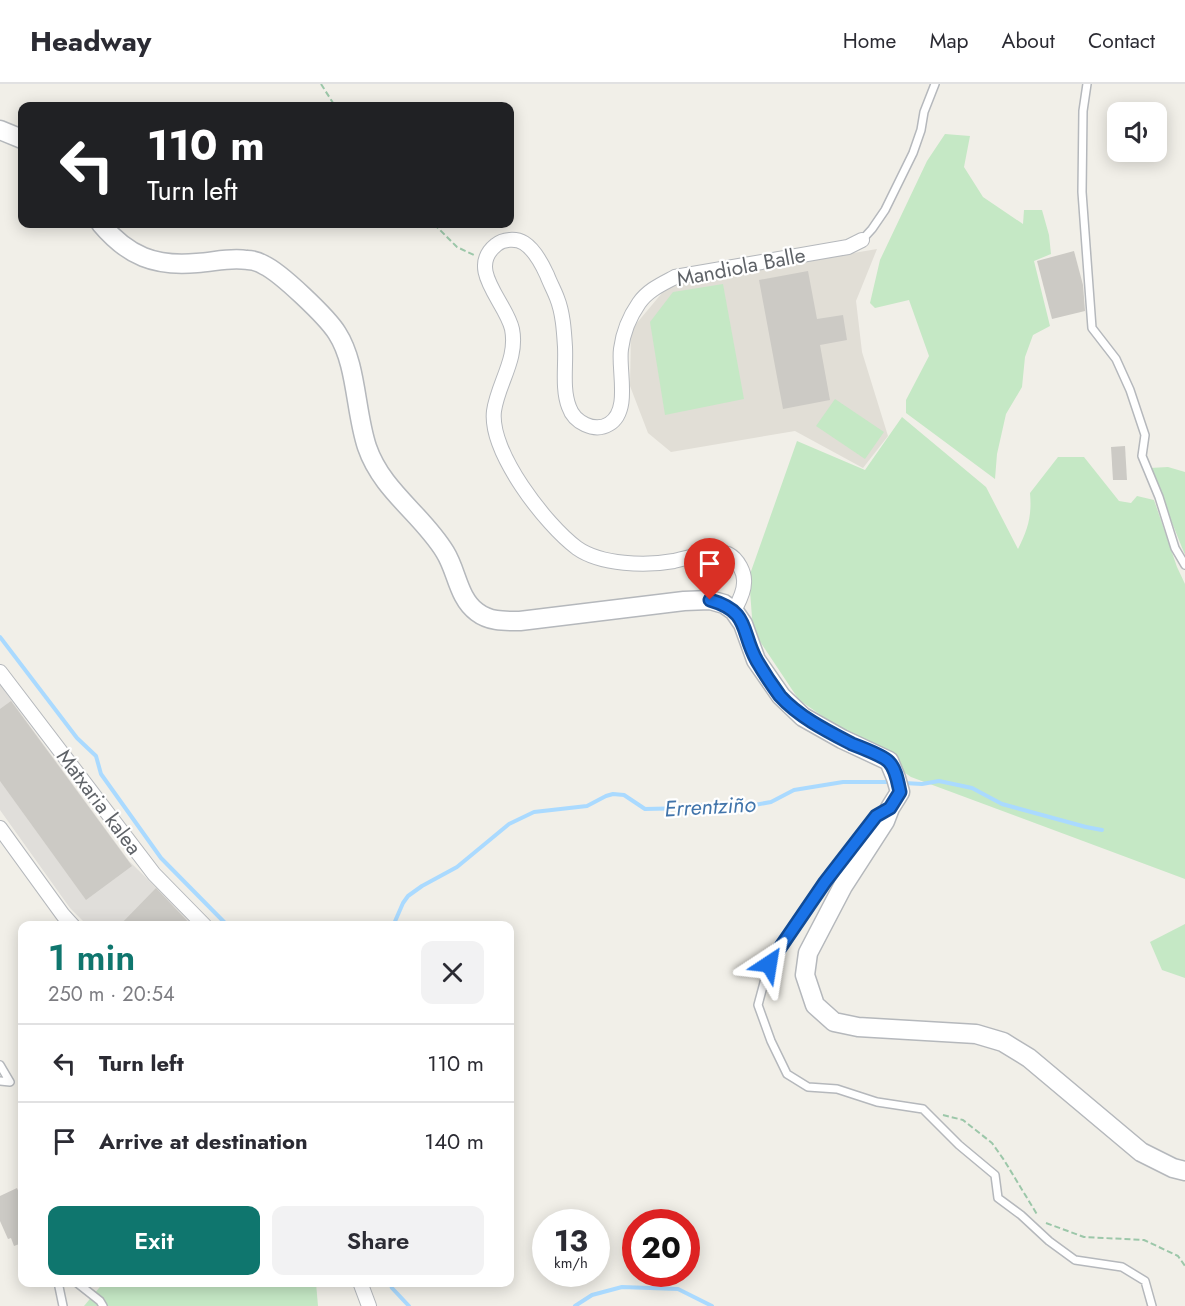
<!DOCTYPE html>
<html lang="en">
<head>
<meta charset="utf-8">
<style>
  :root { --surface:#fff; --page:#f2f2f3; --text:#2b2b33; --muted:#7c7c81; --line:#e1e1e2; --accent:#0f766e }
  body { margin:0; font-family:Jost,sans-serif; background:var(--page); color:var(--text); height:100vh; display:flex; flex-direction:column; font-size:22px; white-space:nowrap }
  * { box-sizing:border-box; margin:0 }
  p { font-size:20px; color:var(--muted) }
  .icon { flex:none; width:33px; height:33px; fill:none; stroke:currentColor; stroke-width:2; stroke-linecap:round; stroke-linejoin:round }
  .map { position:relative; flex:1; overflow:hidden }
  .details { position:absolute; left:18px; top:837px; width:496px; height:366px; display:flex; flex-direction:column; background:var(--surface); border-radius:12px; box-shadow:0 3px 15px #0003 }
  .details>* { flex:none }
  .guide { position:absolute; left:18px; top:18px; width:496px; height:126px; border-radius:12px; box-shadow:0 3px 15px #0003; background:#202124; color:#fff; overflow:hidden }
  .buttons { position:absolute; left:1107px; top:18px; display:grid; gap:12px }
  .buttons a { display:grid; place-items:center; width:60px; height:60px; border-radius:12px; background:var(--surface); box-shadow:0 3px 15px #0003; font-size:30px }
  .speed { position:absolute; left:532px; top:1125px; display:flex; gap:12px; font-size:30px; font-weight:700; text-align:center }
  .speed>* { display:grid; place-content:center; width:78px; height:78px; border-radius:50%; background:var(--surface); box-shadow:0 3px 15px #0003; line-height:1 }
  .speed small { font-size:15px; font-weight:400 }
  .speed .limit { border:9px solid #d22; background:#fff; color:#111 }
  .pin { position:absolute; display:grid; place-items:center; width:51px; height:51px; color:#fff; margin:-62px -26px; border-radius:50% 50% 50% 0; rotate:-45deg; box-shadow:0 0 6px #0007 }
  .pin .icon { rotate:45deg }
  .me { position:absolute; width:66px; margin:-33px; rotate:33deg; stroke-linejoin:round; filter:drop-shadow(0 0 4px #0008) }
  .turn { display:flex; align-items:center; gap:21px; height:126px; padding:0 30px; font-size:27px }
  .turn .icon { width:78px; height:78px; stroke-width:2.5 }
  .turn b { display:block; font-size:42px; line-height:51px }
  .round { display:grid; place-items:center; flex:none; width:63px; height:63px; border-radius:12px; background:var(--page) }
  .overview { display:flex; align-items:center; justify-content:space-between; height:102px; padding:0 30px }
  h1 { font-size:36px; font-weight:600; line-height:45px; color:var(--accent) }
  .button { display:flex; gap:12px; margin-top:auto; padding:12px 30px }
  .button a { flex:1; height:69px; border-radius:12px; background:var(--accent); color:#fff; font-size:24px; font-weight:600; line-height:69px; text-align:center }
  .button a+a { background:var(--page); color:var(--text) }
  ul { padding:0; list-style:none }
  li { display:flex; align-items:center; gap:18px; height:78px; padding:0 30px; border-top:2px solid var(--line) }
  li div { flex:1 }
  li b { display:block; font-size:22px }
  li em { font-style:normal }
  header { display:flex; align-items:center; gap:36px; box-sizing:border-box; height:84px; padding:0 30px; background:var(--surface); border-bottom:2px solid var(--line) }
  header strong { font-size:28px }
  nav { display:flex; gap:33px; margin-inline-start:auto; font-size:21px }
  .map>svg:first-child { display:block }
  .industrial { fill:#e0deda }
  .education { fill:#e1ded6 }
  .green { fill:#c5e8c5 }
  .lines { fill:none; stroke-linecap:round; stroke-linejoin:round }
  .stream { stroke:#aadaff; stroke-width:4 }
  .building { fill:#cccac5 }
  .service-casing { stroke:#b5b8bc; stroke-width:10 }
  .minor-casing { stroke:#b5b8bc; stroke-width:16 }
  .tertiary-casing { stroke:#b5b8bc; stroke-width:21 }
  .path { stroke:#9cc7a9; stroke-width:2; stroke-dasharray:6 3; stroke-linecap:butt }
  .service { stroke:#fff; stroke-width:7 }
  .minor { stroke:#fff; stroke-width:14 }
  .tertiary { stroke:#fff; stroke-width:18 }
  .route-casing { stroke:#114b97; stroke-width:15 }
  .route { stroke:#1a73e8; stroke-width:10 }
  .labels { text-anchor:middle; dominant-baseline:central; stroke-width:4.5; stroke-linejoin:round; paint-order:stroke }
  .street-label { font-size:21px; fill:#5f6368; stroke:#fff }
  .water-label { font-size:22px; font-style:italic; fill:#4174aa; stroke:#fff }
</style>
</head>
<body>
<header>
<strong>Headway</strong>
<nav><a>Home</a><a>Map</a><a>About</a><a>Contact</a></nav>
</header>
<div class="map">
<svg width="1185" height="1222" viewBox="0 0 1185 1222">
  <rect width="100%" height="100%" fill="#f1efe8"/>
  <polygon class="industrial" points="0,601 129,777 194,841 87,841 70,824 0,726"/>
  <polygon class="education" points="877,165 856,217 862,268 888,352 863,384 795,347 671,368 648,349 630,302 631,246 662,209 677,199"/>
  <g class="green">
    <polygon points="945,50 970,52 964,83 983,113 1023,140 1024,126 1042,126 1049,151 1051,170 1034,177 1050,242 1033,251 1025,273 1022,303 1006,330 997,370 995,395 906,329 906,316 929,272 909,216 875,224 870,219 880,176 927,77"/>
    <polygon points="723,200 744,315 665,331 650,238 673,208"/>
    <polygon points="835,315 884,348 865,375 816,342"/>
    <path d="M902,333L986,403L1018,465C1028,445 1032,432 1030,409L1058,373H1084L1119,417L1131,419L1137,412L1154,416L1177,483L1185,500V795L911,693L799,616L753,547L749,493L797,357L865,386Z"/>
    <polygon points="1168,383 1185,388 1185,471 1150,384"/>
    <polygon points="1185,840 1185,894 1162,886 1150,858"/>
    <polygon points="104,1198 316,1199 318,1222 84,1222"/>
  </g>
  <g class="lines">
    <g class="stream">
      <polyline points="0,553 77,654 96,672 101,690 161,774 228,842"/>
      <polyline points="904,699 922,700 939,697 972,704 1002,720 1086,743 1102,746"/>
      <polyline points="393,842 403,819 408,812 422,802 457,783 509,740 534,728 587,722 606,712 613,710 624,711 645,725 689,724 702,721 737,720 749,722 771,718 794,706 843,698 890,698"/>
      <polyline points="390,1198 392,1204 409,1222"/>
      <polyline points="575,1222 592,1211 622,1203 678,1205 712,1222"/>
    </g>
  </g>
  <g class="building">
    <polygon points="1074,167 1083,201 1085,227 1052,235 1037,177"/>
    <polygon points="808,187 817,235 843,231 847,256 820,261 830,316 783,325 759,196"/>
    <polygon points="1125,362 1127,396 1113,396 1111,363"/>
    <polygon points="11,617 132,782 86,816 0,697 0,625"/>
    <polygon points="156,804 192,842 119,842"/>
    <polygon points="17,1104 22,1116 22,1159 14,1162 11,1154 8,1155 0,1137 0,1112"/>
  </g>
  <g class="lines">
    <g class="service-casing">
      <g id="service">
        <polyline points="1087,0 1083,27 1082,108 1092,244 1116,275 1130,306 1145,351 1142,372 1159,413 1175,464 1185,481"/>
        <polyline points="862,156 872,145 885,126 913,69 921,46 924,28 935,0"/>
        <polyline points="886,727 876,732 825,798 769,880 758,921 771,957 787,990 808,1003 837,1005 877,1018 923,1025 959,1061 995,1091 998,1114 1021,1131 1049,1157 1075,1176 1122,1183 1145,1197 1152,1222"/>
        <polyline points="0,981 10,998 0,997"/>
        <polyline points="58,1198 63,1222"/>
        <polyline points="76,1198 100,1217 103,1222"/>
      </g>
    </g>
    <g class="minor-casing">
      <g id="minor">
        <path d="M734,527C738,519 744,509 744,499C745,489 738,475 728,470C715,465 688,474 674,477C646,482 601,481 577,464C546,441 489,368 494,327C498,299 518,275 512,245C506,218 466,185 496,161C503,155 516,154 524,159C535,166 542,180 547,191C550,199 554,206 557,214C563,229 564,247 565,263C566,282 562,305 569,323C574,338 594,349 609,340C631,327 618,286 621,265C623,249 630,232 639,219C648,206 662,200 675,193L848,163L862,156"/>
        <polyline points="0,588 154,790 205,842"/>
        <polyline points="0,744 63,831 73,842"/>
        <polyline points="360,1198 369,1222"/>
      </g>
    </g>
    <g class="tertiary-casing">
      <g id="tertiary">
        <polyline points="0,46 22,55"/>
        <path d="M101,140C128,172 155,183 197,179C214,178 230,173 247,176C252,176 259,178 264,181C281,189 327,233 337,249C357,280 355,327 367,363C382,407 422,430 445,468C457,487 458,514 477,528C490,538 505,537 520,537L684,517L710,516L724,520L734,527L743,540L756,576L781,612L803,633L842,655L889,677L896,694L900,708L890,724L885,737L843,802L808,869L805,891L815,921L834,938L858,943L976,950L1003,958L1029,974L1141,1068L1173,1084L1185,1087"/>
      </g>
    </g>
    <g class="path">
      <polyline points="321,0 335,22"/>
      <polyline points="434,140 457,163 474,171"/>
      <polyline points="943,1031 963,1036 992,1059 1004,1076 1038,1132"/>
      <polyline points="1046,1139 1084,1153 1144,1156 1178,1172 1185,1182"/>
    </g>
    <use href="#service" class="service"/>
    <use href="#minor" class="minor"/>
    <use href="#tertiary" class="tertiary"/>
  </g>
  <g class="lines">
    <g class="route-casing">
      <path id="route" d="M710,516C751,528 740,547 757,577C764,589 772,601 780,612C799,633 827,647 852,660C860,663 885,673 889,678C896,685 898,699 900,708L890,724L876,732L825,798L769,880"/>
    </g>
    <use href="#route" class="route"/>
  </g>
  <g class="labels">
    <g class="street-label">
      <text transform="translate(741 183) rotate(-11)">Mandiola Balle</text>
      <text transform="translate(99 718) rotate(53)">Matxaria kalea</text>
    </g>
    <g class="water-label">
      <text transform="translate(710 722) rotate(-3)">Errentziño</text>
    </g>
  </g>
</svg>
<div class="buttons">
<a><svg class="icon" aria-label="sound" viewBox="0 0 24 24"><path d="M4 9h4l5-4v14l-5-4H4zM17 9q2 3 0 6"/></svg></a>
</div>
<div class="speed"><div>13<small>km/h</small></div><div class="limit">20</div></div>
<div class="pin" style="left:710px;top:516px;background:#d93025"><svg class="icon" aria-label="arrive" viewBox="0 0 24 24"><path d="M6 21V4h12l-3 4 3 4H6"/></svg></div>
<svg class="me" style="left:769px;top:880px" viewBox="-20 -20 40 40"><path d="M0-17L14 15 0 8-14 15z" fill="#1a73e8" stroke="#fff" stroke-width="4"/></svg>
<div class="guide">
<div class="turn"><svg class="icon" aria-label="left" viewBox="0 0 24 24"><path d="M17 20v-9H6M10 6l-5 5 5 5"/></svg><div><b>110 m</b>Turn left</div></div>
</div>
<section class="details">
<div class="overview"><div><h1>1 min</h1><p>250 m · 20:54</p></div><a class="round"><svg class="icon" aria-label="close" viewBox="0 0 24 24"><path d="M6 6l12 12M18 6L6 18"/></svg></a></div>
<ul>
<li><svg class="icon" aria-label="left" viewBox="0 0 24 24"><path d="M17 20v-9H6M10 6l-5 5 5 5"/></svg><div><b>Turn left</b></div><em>110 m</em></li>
<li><svg class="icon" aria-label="arrive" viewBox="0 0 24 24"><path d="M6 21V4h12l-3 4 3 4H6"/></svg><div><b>Arrive at destination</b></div><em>140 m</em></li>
</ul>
<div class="button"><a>Exit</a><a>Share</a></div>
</section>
</div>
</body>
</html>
